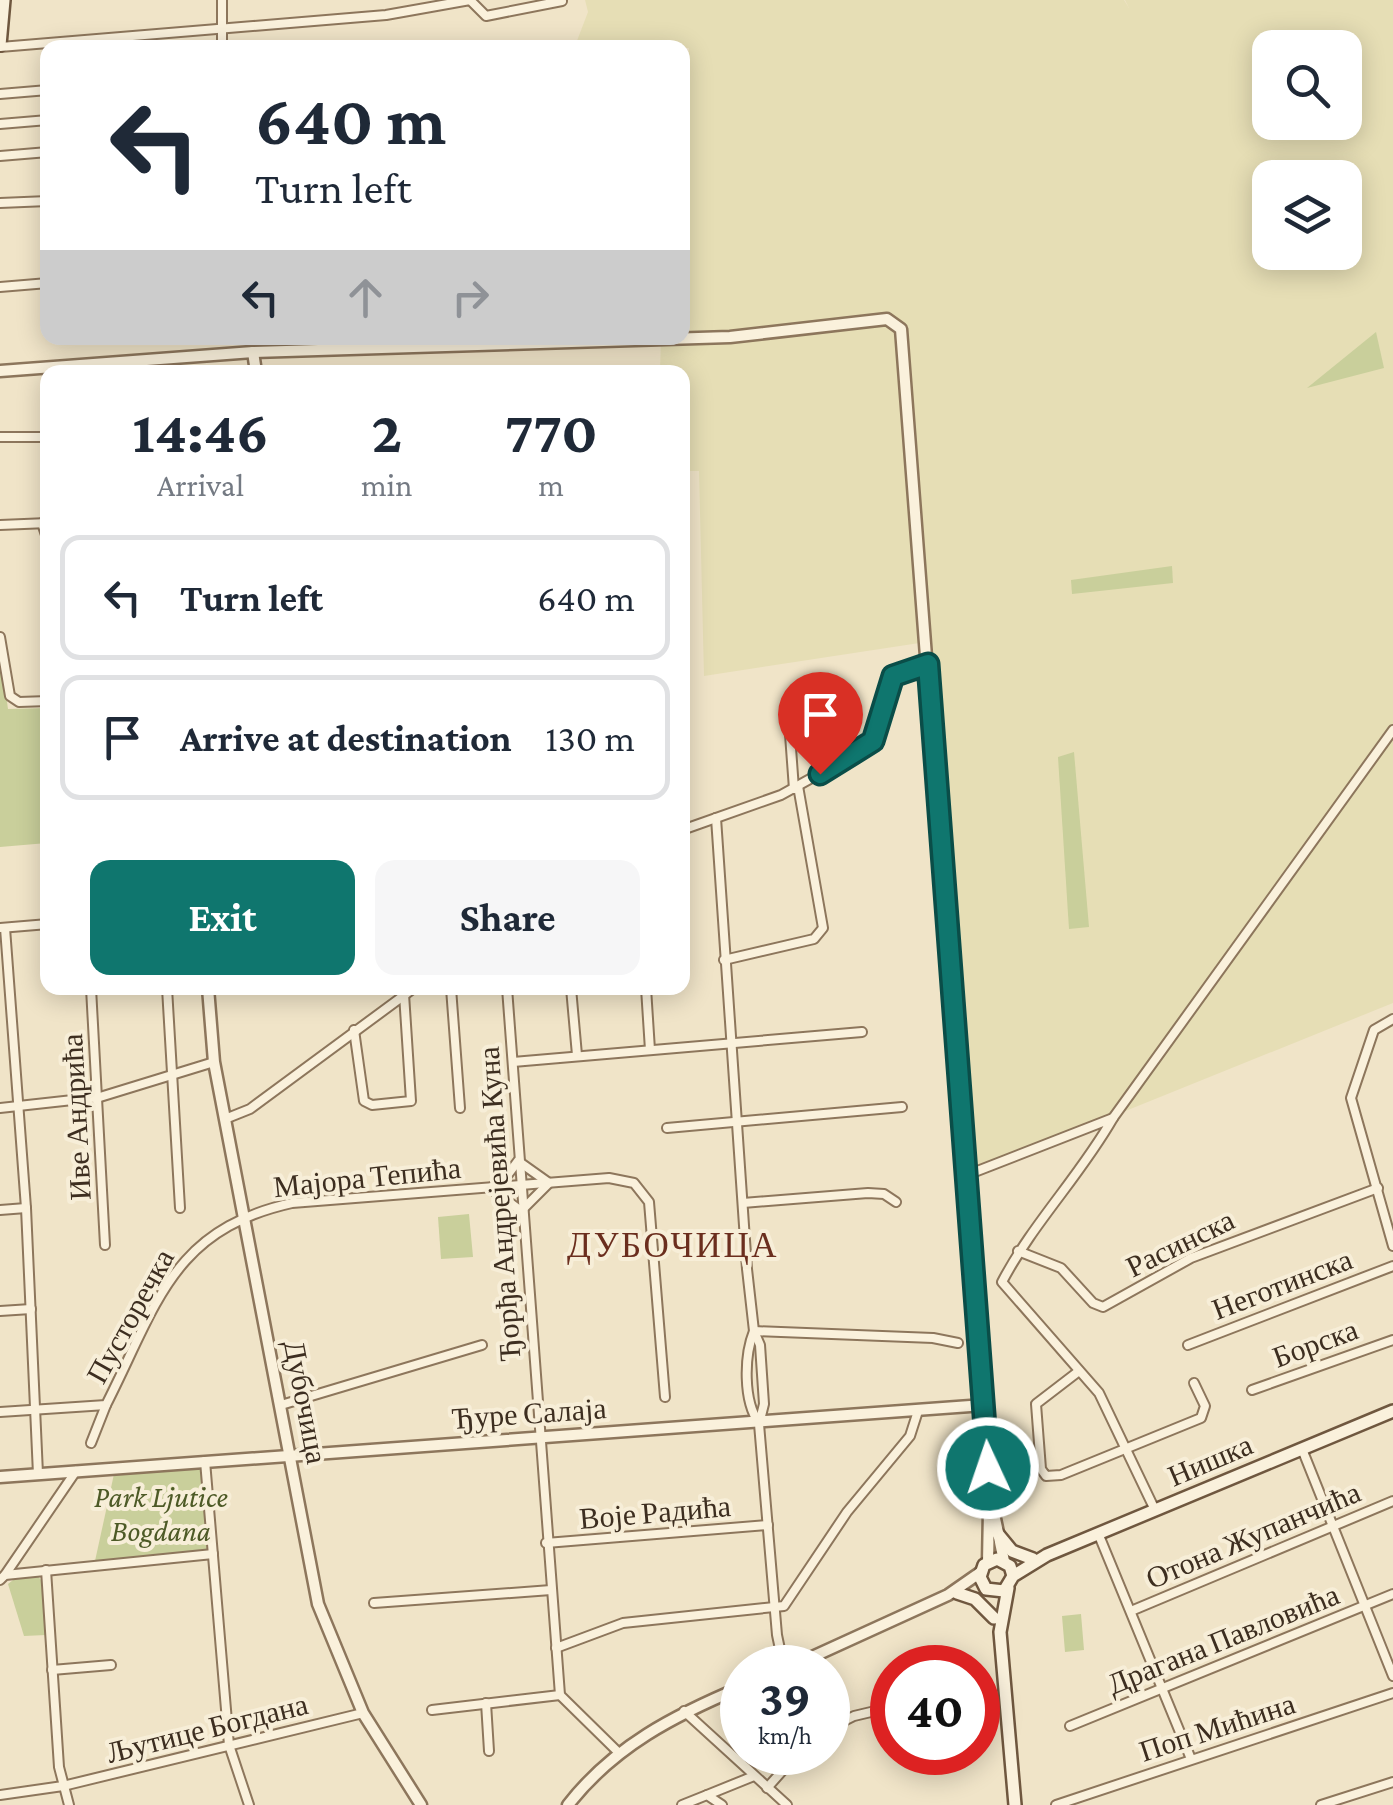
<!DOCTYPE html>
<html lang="en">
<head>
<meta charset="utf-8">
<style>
  :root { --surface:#fff; --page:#f6f6f7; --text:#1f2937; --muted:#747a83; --line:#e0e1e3; --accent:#0f766e }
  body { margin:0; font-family:"Crimson Pro",serif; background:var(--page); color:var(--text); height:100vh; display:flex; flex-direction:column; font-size:38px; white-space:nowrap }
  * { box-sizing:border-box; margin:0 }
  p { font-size:32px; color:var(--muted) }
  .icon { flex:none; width:55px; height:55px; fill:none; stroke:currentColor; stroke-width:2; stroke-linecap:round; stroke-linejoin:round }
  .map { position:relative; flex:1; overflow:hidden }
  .sheet { position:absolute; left:40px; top:365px; width:650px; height:630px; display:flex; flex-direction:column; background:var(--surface); border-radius:20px; box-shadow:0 5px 25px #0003 }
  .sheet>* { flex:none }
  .hud { position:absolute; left:40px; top:40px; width:650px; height:305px; border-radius:20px; box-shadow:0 5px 25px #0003; background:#fff; color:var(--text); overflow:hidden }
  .tools { position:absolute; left:1252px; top:30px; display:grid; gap:20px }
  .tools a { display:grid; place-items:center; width:110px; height:110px; border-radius:20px; background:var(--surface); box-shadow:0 5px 25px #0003; font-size:50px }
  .speed { position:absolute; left:720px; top:1645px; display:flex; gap:20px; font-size:50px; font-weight:700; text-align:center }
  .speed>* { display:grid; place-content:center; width:130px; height:130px; border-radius:50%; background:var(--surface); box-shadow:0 5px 25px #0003; line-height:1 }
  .speed small { font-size:25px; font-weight:400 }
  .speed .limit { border:15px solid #d22; background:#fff; color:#111 }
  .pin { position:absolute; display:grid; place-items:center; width:85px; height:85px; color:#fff; margin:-102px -42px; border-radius:50% 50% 50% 0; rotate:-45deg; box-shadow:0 0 10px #0007 }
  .pin .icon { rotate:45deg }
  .me { position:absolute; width:110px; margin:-55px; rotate:357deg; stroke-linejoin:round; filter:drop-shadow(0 0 8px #0008) }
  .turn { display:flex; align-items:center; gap:35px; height:210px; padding:0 50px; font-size:45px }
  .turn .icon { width:130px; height:130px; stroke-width:2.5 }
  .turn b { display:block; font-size:70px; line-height:85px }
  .lanes { display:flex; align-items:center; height:95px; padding:0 50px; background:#0003; justify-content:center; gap:50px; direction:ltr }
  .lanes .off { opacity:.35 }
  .eta { display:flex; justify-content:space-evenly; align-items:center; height:170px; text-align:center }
  .eta b { font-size:60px; font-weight:700; line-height:70px }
  .action { display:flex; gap:20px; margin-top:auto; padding:20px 50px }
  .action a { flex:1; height:115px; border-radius:20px; background:var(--accent); color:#fff; font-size:40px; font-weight:700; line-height:115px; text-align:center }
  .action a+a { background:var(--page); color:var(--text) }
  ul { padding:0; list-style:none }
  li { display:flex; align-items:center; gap:30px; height:125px; margin:0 20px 15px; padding:0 30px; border:5px solid var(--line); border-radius:20px }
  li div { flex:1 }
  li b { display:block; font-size:38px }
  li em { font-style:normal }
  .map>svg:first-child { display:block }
  .farmland { fill:#e6deb5; fill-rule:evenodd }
  .green { fill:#c9cf9b }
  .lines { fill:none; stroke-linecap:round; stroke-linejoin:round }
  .minor-casing { stroke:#8d765c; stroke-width:12 }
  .tertiary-casing { stroke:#8d765c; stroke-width:15 }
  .secondary-casing { stroke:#6f573f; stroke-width:16 }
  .minor { stroke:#faf1dc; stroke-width:8 }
  .tertiary { stroke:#faf1dc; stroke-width:10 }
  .secondary { stroke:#faf1dc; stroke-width:11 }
  .route-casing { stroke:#0a4d48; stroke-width:25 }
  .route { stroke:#0f766e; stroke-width:18 }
  .labels { text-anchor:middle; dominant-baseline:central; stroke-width:8; stroke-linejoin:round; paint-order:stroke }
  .street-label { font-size:30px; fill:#3d2e20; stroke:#f7eed8 }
  .park-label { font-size:30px; font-style:italic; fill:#4d5a26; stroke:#f7eed8 }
  .quarter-label { font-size:35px; letter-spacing:2.5px; fill:#6b2e1e; stroke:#f7eed8 }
</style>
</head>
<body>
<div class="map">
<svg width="1393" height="1805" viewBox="0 0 1393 1805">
  <rect width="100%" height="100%" fill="#f0e4c8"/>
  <path class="farmland" d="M585,0H1124L1129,8L1125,0H1393V1003L967,1175L926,642L704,676L699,471H683L682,372H660L661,338H682V128L689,48L575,46L588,12ZM1270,48H1345V122H1270ZM1270,178H1345V252H1270Z"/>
  <g class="green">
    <polygon points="1376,332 1384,368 1307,388"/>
    <polygon points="1172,566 1173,583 1072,594 1071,580"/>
    <polygon points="0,652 8,709 47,708 47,843 0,847"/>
    <polygon points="1074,752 1089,927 1069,929 1058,757"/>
    <polygon points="469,1214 473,1257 441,1259 438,1217"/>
    <polygon points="202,1469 209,1550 95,1561 114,1474"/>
    <polygon points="36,1574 41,1580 46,1635 24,1636 8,1584 17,1577"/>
    <polygon points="1081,1614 1084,1650 1065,1652 1062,1616"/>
  </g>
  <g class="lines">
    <g class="minor-casing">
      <g id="minor">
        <polyline points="0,47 386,15 470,0 486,16 562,1"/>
        <polyline points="222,48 222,0"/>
        <polyline points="0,94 48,90"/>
        <polyline points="0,124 48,120"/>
        <polyline points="0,156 48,152"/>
        <polyline points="0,203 48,201"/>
        <polyline points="0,287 48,283"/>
        <polyline points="0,437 48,437"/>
        <polyline points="42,523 48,541"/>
        <polyline points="0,525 48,523"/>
        <polyline points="0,637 10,696 19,702 48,701"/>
        <polyline points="788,707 794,789"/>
        <polyline points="716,818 747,1269 754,1331 760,1345 764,1404 759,1424 777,1635 784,1668"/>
        <polyline points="682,830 781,795 866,748 876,737 893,676 928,664"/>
        <polyline points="0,928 48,924"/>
        <polyline points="5,928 26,1208 38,1474"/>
        <polyline points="724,960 814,939 823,928 798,786"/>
        <polyline points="91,988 105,1245"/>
        <polyline points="167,988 180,1208"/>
        <polyline points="451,988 460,1108"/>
        <polyline points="507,988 560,1695 618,1752"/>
        <polyline points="571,988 577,1055"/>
        <polyline points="646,988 650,1050"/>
        <polyline points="1393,1019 1374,1030 1351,1098 1393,1246"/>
        <polyline points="354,1030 364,1101 372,1105 411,1101 404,994"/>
        <polyline points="513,1062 862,1032"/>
        <polyline points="0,1108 100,1097 214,1062"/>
        <polyline points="1113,1118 1393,730"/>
        <polyline points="225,1119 250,1109 414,988"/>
        <polyline points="667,1128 902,1107"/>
        <polygon points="518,1161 549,1183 521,1211 490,1188 503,1181"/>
        <path d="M967,1175L1113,1118C1080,1176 1033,1223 1002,1282L1099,1393L1155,1510"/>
        <polyline points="743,1203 868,1193 884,1194 896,1202"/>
        <polyline points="0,1210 26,1208"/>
        <polyline points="1018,1251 1061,1268 1093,1303 1103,1307 1191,1258 1378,1188"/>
        <polyline points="0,1311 31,1309"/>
        <polyline points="754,1331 933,1338 958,1343"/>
        <path d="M754,1331C744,1356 743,1401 759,1423"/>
        <polyline points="1188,1345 1393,1266"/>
        <polyline points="1079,1371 1036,1404 1041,1469 1046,1476 1061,1475 1201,1418 1205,1406 1194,1383"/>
        <polyline points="1252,1390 1393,1340"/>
        <polyline points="281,1405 482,1345"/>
        <path d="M0,1412L106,1405C157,1305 171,1230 292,1203L609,1178L634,1183L649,1202L665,1397"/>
        <polyline points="91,1443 106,1405"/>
        <polyline points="1302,1449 1393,1676"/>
        <polyline points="205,1461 229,1745 249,1805"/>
        <polyline points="1098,1533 1191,1759"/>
        <polyline points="546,1543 768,1525"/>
        <polyline points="46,1570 59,1767 69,1805"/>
        <polyline points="5,1575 76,1471"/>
        <polyline points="0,1580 5,1575 213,1554"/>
        <polyline points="374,1603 551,1590"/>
        <polyline points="1131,1611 1393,1501"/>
        <polyline points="556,1648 623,1623 784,1606 847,1512 910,1436 918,1411"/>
        <polyline points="52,1670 111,1665"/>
        <polyline points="486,1703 489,1751"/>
        <polyline points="432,1710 560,1695"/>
        <polyline points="684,1711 787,1805"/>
        <polyline points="1070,1726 1393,1594"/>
        <polyline points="828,1729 854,1716 892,1707"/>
        <polyline points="767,1788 799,1752"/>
        <polyline points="0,1795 63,1786 363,1713"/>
        <polyline points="707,1795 754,1776"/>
        <polyline points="682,1805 707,1795 722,1805"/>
        <polyline points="1056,1805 1393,1693"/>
        <polyline points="1321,1805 1393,1782"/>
      </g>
    </g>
    <g class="tertiary-casing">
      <g id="tertiary">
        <polyline points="253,352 256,372"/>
        <polyline points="0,371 253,352 730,337 887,319 901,329 990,1495 1004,1561"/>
        <polyline points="208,988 214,1062 318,1604 363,1713 421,1805"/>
        <polyline points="0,1477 984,1405"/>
        <polyline points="988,1562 989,1511"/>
        <polyline points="788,1668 948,1595 981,1572"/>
        <path d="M568,1805C614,1746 675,1715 742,1687"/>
      </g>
    </g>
    <g class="secondary-casing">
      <g id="secondary">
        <polyline points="0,45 4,0"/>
        <polyline points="998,1534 1012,1551 1033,1559"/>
        <polyline points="1013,1576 1010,1566 997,1559 984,1565 980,1577 986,1589 1004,1591 1013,1576 1047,1555 1393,1411"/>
        <polyline points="1008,1588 1000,1632 1015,1805"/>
        <polyline points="957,1593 975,1599 994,1618"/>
      </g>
    </g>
    <use href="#minor" class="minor"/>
    <use href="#tertiary" class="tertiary"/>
    <use href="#secondary" class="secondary"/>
  </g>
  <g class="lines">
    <g class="route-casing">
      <polyline id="route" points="820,774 873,741 893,676 928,664 988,1468"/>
    </g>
    <use href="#route" class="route"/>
  </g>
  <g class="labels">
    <g class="street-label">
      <text transform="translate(76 1117) rotate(-93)">Иве Андрића</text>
      <text transform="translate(367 1177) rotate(-6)">Мајора Тепића</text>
      <text transform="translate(499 1204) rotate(-94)">Ђорђа Андрејевића Куна</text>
      <text transform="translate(1180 1243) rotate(-26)">Расинска</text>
      <text transform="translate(1282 1284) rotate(-21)">Неготинска</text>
      <text transform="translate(130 1316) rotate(-61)">Пусторечка</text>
      <text transform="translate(1315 1343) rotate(-20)">Борска</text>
      <text transform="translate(306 1402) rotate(79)">Дубочица</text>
      <text transform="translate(529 1413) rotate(-4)">Ђуре Салаја</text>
      <text transform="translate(1210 1460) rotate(-23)">Нишка</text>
      <text transform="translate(655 1512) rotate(-5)">Воје Радића</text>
      <text transform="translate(1253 1535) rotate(-23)">Отона Жупанчића</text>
      <text transform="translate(1223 1639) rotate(-22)">Драгана Павловића</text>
      <text transform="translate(1217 1727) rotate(-18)">Поп Мићина</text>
      <text transform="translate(207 1728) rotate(-14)">Љутице Богдана</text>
    </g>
    <g class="park-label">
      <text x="161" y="1496">Park Ljutice<tspan x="161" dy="34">Bogdana</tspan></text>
    </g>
    <g class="quarter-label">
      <text x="673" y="1245">ДУБОЧИЦА</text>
    </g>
  </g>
</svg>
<div class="tools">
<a><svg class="icon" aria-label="search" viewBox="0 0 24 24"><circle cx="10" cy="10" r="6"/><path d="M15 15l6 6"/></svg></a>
<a><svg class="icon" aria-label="layers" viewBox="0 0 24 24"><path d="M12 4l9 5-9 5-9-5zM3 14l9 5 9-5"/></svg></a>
</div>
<div class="speed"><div>39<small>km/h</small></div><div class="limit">40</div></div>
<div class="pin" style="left:820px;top:774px;background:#d93025"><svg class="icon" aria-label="arrive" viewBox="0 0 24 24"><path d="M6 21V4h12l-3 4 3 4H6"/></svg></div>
<svg class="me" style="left:988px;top:1468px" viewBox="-20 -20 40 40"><circle r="17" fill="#0f766e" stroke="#fff" stroke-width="3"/><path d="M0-11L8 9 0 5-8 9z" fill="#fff"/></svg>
<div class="hud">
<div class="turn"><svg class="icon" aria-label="left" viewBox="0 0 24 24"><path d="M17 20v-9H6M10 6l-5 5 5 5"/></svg><div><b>640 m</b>Turn left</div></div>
<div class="lanes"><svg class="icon" aria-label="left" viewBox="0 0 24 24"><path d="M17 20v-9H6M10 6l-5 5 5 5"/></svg><svg class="icon off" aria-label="ahead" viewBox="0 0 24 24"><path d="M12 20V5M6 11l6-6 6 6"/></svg><svg class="icon off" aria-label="right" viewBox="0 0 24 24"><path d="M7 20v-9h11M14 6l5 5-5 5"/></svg></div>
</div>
<section class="sheet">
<div class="eta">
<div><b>14:46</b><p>Arrival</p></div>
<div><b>2</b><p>min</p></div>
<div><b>770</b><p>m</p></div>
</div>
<ul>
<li><svg class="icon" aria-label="left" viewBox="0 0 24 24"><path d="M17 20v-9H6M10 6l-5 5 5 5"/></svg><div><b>Turn left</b></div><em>640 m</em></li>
<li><svg class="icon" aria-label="arrive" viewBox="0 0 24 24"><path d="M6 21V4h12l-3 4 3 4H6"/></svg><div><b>Arrive at destination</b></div><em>130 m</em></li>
</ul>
<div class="action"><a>Exit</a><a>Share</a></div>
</section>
</div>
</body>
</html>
